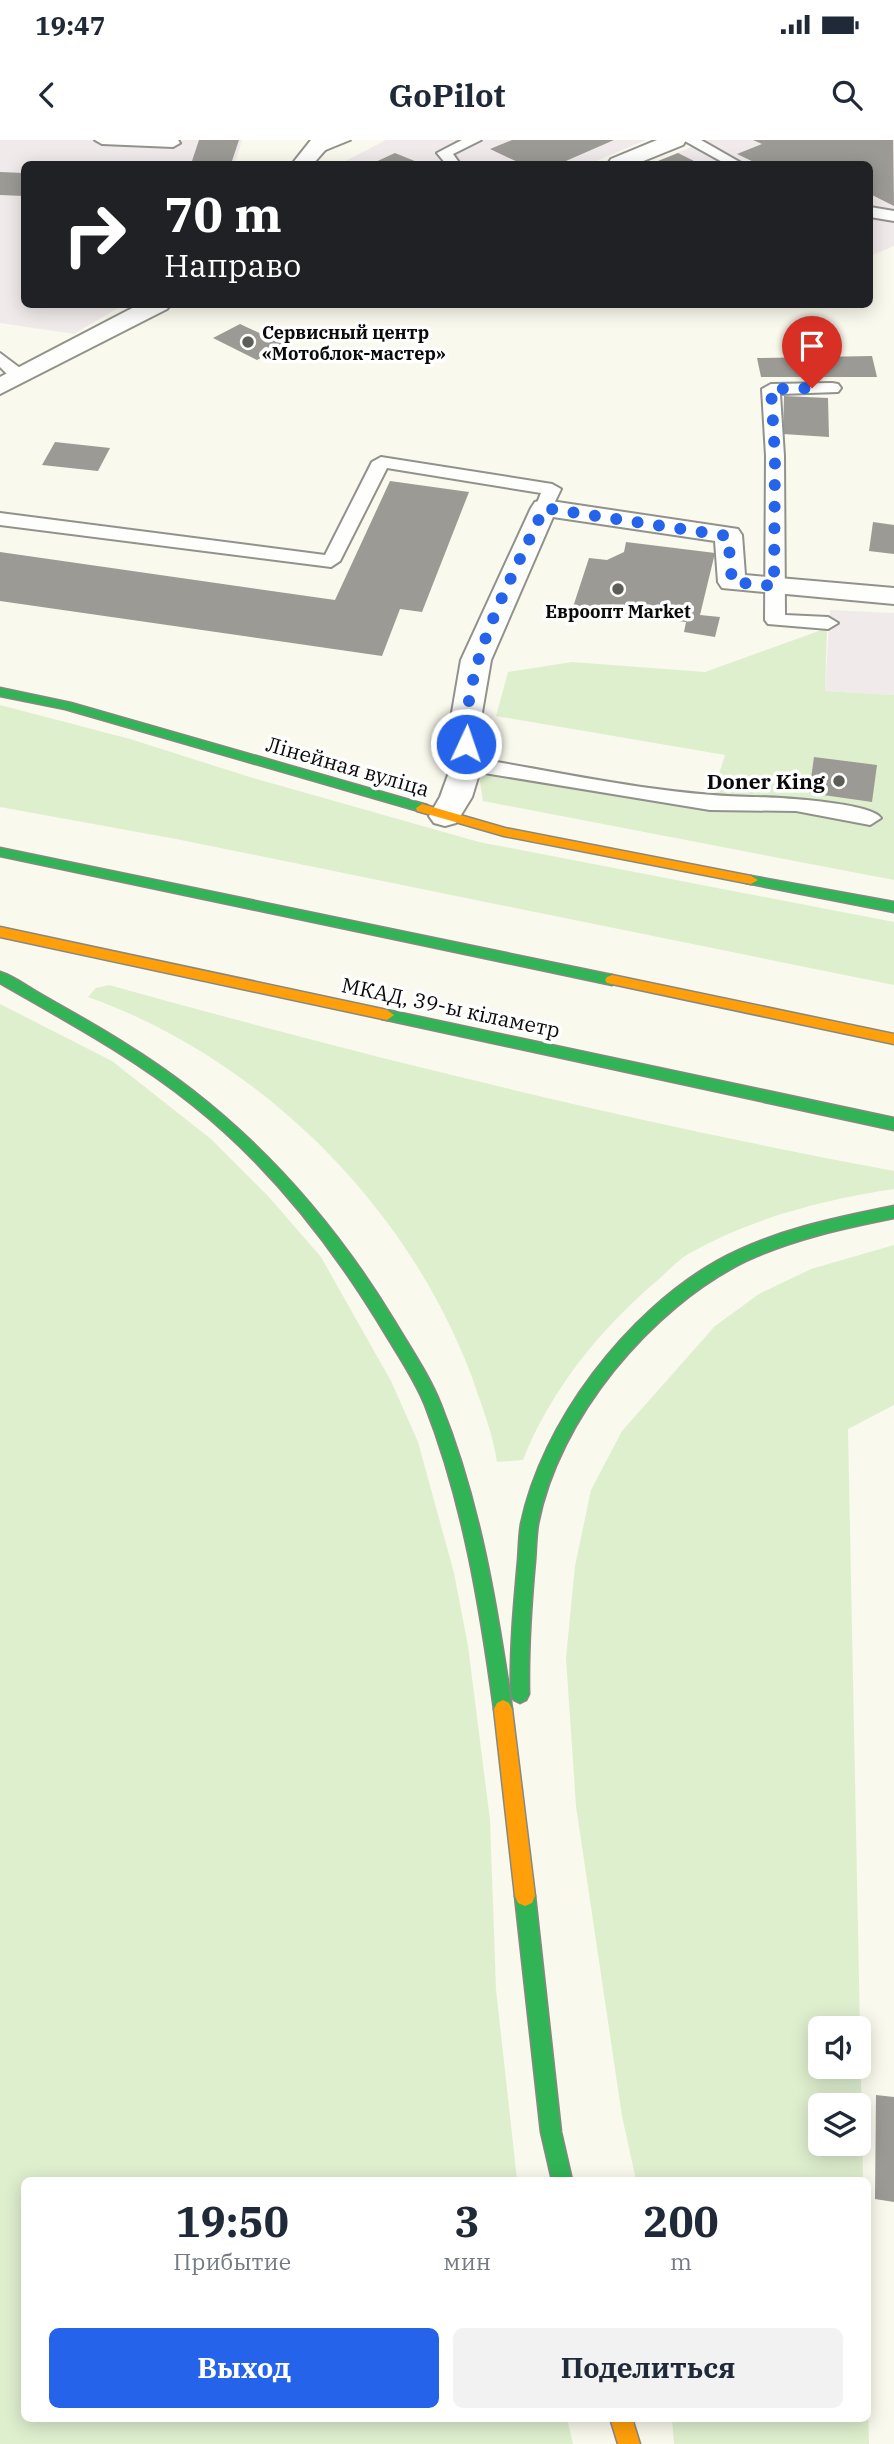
<!DOCTYPE html>
<html lang="ru">
<head>
<meta charset="utf-8">
<style>
  :root { --surface:#fff; --page:#f2f2f3; --text:#1f2937; --muted:#747a83; --accent:#2563eb }
  body { margin:0; font-family:"IBM Plex Serif",serif; background:var(--page); color:var(--text); height:100vh; display:flex; flex-direction:column; font-size:26px; white-space:nowrap }
  * { box-sizing:border-box; margin:0 }
  p { font-size:23px; color:var(--muted) }
  .icon { flex:none; width:38px; height:38px; fill:none; stroke:currentColor; stroke-width:2; stroke-linecap:round; stroke-linejoin:round }
  .map { position:relative; flex:1; overflow:hidden }
  .details { position:absolute; left:21px; top:2037px; width:850px; height:245px; display:flex; flex-direction:column; background:var(--surface); border-radius:10px; box-shadow:0 4px 18px #0003 }
  .details>* { flex:none }
  .banner { position:absolute; left:21px; top:21px; width:852px; height:147px; border-radius:10px; box-shadow:0 4px 18px #0003; background:#202124; color:#fff; overflow:hidden }
  .tools { position:absolute; left:808px; top:1876px; display:grid; gap:14px }
  .tools a { display:grid; place-items:center; width:63px; height:63px; border-radius:10px; background:var(--surface); box-shadow:0 4px 18px #0003; font-size:35px }
  .pin { position:absolute; display:grid; place-items:center; width:60px; height:60px; color:#fff; margin:-72px -30px; border-radius:50% 50% 50% 0; rotate:-45deg; box-shadow:0 0 7px #0007 }
  .pin .icon { rotate:45deg }
  .me { position:absolute; width:77px; margin:-38px; rotate:3deg; stroke-linejoin:round; filter:drop-shadow(0 0 5px #0008) }
  .turn { display:flex; align-items:center; gap:24px; height:147px; padding:0 28px; font-size:32px }
  .turn .icon { width:91px; height:91px; stroke-width:2.5 }
  .turn b { display:block; font-size:49px; line-height:60px }
  .eta { display:flex; justify-content:space-evenly; align-items:center; height:119px; text-align:center }
  .eta b { font-size:42px; font-weight:700; line-height:49px }
  .button { display:flex; gap:14px; margin-top:auto; padding:14px 28px }
  .button a { flex:1; height:80px; border-radius:10px; background:var(--accent); color:#fff; font-size:28px; font-weight:700; line-height:80px; text-align:center }
  .button a+a { background:var(--page); color:var(--text) }
  .status { display:flex; justify-content:space-between; align-items:center; height:49px; padding:0 35px; background:var(--surface); direction:ltr }
  .status svg { height:19px; fill:currentColor }
  header { display:flex; justify-content:space-between; align-items:center; height:91px; padding:0 28px; background:var(--surface); font-size:32px; font-weight:700 }
  .map>svg:first-child { display:block }
  .industrial { fill:#f1eaeb }
  .green { fill:#deefce; fill-rule:evenodd }
  .building { fill:#9c9a94 }
  .lines { fill:none; stroke-linecap:round; stroke-linejoin:round }
  .lane-casing { stroke:#92928c; stroke-width:4 }
  .street-casing { stroke:#92928c; stroke-width:4 }
  .fast-casing { stroke:#888883; stroke-width:3 }
  .slow-casing { stroke:#888883; stroke-width:3 }
  .lane { fill:#fefefc; fill-rule:evenodd }
  .street { fill:#fefefc; fill-rule:evenodd }
  .fast { fill:#30b455; fill-rule:evenodd }
  .slow { fill:#ff9f0a; fill-rule:evenodd }
  .route { stroke:#2563eb; stroke-width:12; stroke-dasharray:0 21.6 }
  .poi-dot { fill:#5e5e59; stroke:#fff; stroke-width:2.5 }
  .labels { text-anchor:middle; dominant-baseline:central; stroke-width:7; stroke-linejoin:round; paint-order:stroke }
  .far-poi-label { font-size:18px; font-weight:bold; fill:#0a0a0a; stroke:#fff; text-anchor:start }
  .street-label { font-size:21px; fill:#0a0a0a; stroke:#fff }
  .poi-label { font-size:21px; font-weight:bold; fill:#0a0a0a; stroke:#fff; text-anchor:end }
</style>
</head>
<body>
<div class="status"><b>19:47</b><svg viewBox="0 0 49 12"><path d="M0 12V9h3v3zM5 12V6h3v6zM10 12V3h3v9zM15 12V0h3v12zM26 1h20v11H26zM47 4h2v5h-2z"/></svg></div>
<header><svg class="icon" aria-label="back" viewBox="0 0 24 24"><path d="M15 5l-7 7 7 7"/></svg>GoPilot<svg class="icon" aria-label="search" viewBox="0 0 24 24"><circle cx="10" cy="10" r="6"/><path d="M15 15l6 6"/></svg></header>
<div class="map">
<svg width="894" height="2304" viewBox="0 0 894 2304">
  <rect width="100%" height="100%" fill="#f9f9ed"/>
  <g class="industrial">
    <polygon points="0,0 242,0 235,24 24,24 24,164 123,165 74,194 0,183"/>
    <polygon points="386,0 646,0 589,24 340,24"/>
    <polygon points="707,0 894,0 894,106 870,116 870,24 651,24"/>
    <polygon points="830,470 894,473 894,555 825,551"/>
  </g>
  <g class="green">
    <polygon points="827,488 825,551 894,555 894,740 483,661 478,630 710,663 725,615 496,576 508,532 572,522 705,532"/>
    <polygon points="0,565 130,599 253,638 479,702 894,782 894,845 176,699 0,667"/>
    <path d="M109,845C368,917 630,982 894,1031V1049C826,1059 752,1078 692,1112C680,1118 669,1130 659,1139C601,1188 551,1249 523,1320L497,1322C493,1294 482,1267 473,1240C410,1068 262,919 88,857L96,848Z"/>
    <polygon points="0,864 112,921 211,999 269,1057 321,1117 391,1241 418,1302 454,1433 468,1506 490,1680 496,1849 517,2040 24,2040 24,2278 567,2278 573,2304 0,2304"/>
    <path d="M894,1105V1265L848,1289L863,2040H636L622,1976L576,1666L566,1518L575,1426L591,1350L622,1291L715,1186L759,1154L811,1129ZM821,1888H859V1927H821ZM859,1965V2004H821V1965Z"/>
    <polygon points="868,2267 869,2304 674,2304 672,2279 868,2278"/>
  </g>
  <g class="building">
    <polygon points="199,0 239,0 231,24 191,24"/>
    <polygon points="512,0 614,0 559,24 522,24 490,9"/>
    <polygon points="753,0 893,0 894,66 870,54 870,24 758,24 737,14 762,4"/>
    <polygon points="395,13 422,24 371,24"/>
    <polygon points="678,13 696,22 664,24 658,21"/>
    <polygon points="0,32 24,33 24,56 0,55"/>
    <polygon points="240,184 285,205 257,220 213,198"/>
    <polygon points="872,216 877,237 761,237 757,218"/>
    <polygon points="784,256 828,258 829,297 783,294"/>
    <polygon points="55,302 110,308 98,331 42,325"/>
    <polygon points="390,341 469,352 422,472 400,469 382,516 0,461 0,412 335,460"/>
    <polygon points="873,382 894,385 894,414 869,411"/>
    <polygon points="626,402 715,413 700,475 720,477 715,497 684,492 686,482 573,467 589,418 607,420 624,412"/>
    <polygon points="814,617 877,625 872,662 809,653"/>
    <polygon points="876,1955 894,1957 894,2062 875,2059"/>
  </g>
  <g class="lines">
    <g class="lane-casing">
      <g id="lane">
        <polygon points="95,0 178,0 180,3 173,7 102,4"/>
        <polygon points="329,0 350,0 318,13 311,9"/>
        <polygon points="462,0 481,0 453,14 460,24 446,24 437,13"/>
        <polygon points="683,0 701,0 743,24 726,24"/>
        <polygon points="870,67 894,71 894,81 870,77"/>
        <polygon points="0,213 24,231 26,235 24,239 12,239 0,227"/>
        <polygon points="832,243 838,244 841,248 838,252 780,254 784,316 785,475 828,477 838,483 828,489 768,484 765,480 766,316 762,249 771,244"/>
        <polygon points="381,317 552,344 561,349 550,372 544,373 535,368 541,353 387,328 340,421 331,427 0,385 0,373 325,415 372,322"/>
        <path d="M467,617C561,632 657,655 752,657C773,657 871,662 881,678L870,685L796,671L710,670L460,629L457,624Z"/>
      </g>
    </g>
    <g class="street-casing">
      <g id="street">
        <polygon points="311,0 334,0 313,24 292,24"/>
        <polygon points="657,0 686,0 683,5 636,24 608,24 611,19"/>
        <polygon points="140,164 171,164 167,169 0,254 0,237"/>
        <polygon points="544,360 738,389 742,395 745,435 894,448 894,464 722,448 718,442 715,401 553,377 491,520 480,584 482,624 472,657 456,683 445,686 434,683 429,676 440,657 452,624 450,584 461,520 531,368 535,362"/>
      </g>
    </g>
    <g class="fast-casing">
      <g id="fast">
        <polygon points="0,548 71,563 427,665 428,668 422,672 65,569 0,556"/>
        <polygon points="0,708 612,835 619,840 612,845 0,716"/>
        <polygon points="751,736 894,762 894,772 746,743 744,740"/>
        <path d="M0,832C13,836 25,845 37,852C66,869 96,885 124,903C238,973 326,1068 395,1182C411,1209 429,1235 441,1265C480,1362 497,1466 512,1569L509,1575L503,1578L497,1575L494,1569C480,1466 463,1362 425,1265C415,1240 400,1218 386,1195C334,1108 272,1028 193,965C133,917 66,881 0,843Z"/>
        <polygon points="387,870 894,978 894,990 382,879 380,875 382,871"/>
        <path d="M894,1066V1078C844,1088 793,1099 746,1121C651,1167 558,1279 538,1384C536,1396 536,1409 535,1421C531,1465 528,1510 529,1554L526,1560L520,1563L514,1560L511,1554C510,1509 514,1465 518,1421C519,1409 519,1396 521,1384C542,1282 627,1172 717,1121C771,1091 834,1078 894,1066Z"/>
        <polygon points="525,1746 532,1749 535,1756 561,1992 572,2040 552,2040 541,1992 515,1756 518,1749"/>
      </g>
    </g>
    <g class="slow-casing">
      <g id="slow">
        <polygon points="422,664 505,688 751,736 758,740 751,744 504,696 417,671 416,668"/>
        <polygon points="0,787 387,870 394,875 387,880 0,797"/>
        <polygon points="612,835 894,894 894,904 607,843 605,840 607,837"/>
        <polygon points="503,1560 509,1563 512,1569 535,1756 532,1763 525,1766 518,1763 515,1756 494,1569 497,1563"/>
        <polygon points="610,2278 632,2278 640,2304 618,2304"/>
      </g>
    </g>
    <use href="#lane" class="lane"/>
    <use href="#street" class="street"/>
    <use href="#fast" class="fast"/>
    <use href="#slow" class="slow"/>
  </g>
  <g class="lines">
    <path class="route" d="M466,604C464,520 510,443 544,368L728,396L732,442L774,446L775,316L771,249L812,248"/>
  </g>
  <g class="poi-dot">
    <circle cx="248" cy="202" r="7"/>
    <circle cx="618" cy="449" r="7"/>
    <circle cx="839" cy="641" r="7"/>
  </g>
  <g class="labels">
    <g class="far-poi-label">
      <text x="262" y="192">Сервисный центр<tspan x="262" dy="21">«Мотоблок-мастер»</tspan></text>
      <text x="618" y="471" text-anchor="middle">Евроопт Market</text>
    </g>
    <g class="street-label">
      <text transform="translate(348 626) rotate(16)">Лінейная вуліца</text>
      <text transform="translate(451 867) rotate(12)">МКАД, 39-ы кіламетр</text>
    </g>
    <g class="poi-label">
      <text x="825" y="641">Doner King</text>
    </g>
  </g>
</svg>
<div class="tools">
<a><svg class="icon" aria-label="sound" viewBox="0 0 24 24"><path d="M4 9h4l5-4v14l-5-4H4zM17 9q2 3 0 6"/></svg></a>
<a><svg class="icon" aria-label="layers" viewBox="0 0 24 24"><path d="M12 4l9 5-9 5-9-5zM3 14l9 5 9-5"/></svg></a>
</div>
<div class="pin" style="left:812px;top:248px;background:#d93025"><svg class="icon" aria-label="arrive" viewBox="0 0 24 24"><path d="M6 21V4h12l-3 4 3 4H6"/></svg></div>
<svg class="me" style="left:466px;top:604px" viewBox="-20 -20 40 40"><circle r="17" fill="#2563eb" stroke="#fff" stroke-width="3"/><path d="M0-11L8 9 0 5-8 9z" fill="#fff"/></svg>
<div class="banner">
<div class="turn"><svg class="icon" aria-label="right" viewBox="0 0 24 24"><path d="M7 20v-9h11M14 6l5 5-5 5"/></svg><div><b>70 m</b>Направо</div></div>
</div>
<section class="details">
<div class="eta">
<div><b>19:50</b><p>Прибытие</p></div>
<div><b>3</b><p>мин</p></div>
<div><b>200</b><p>m</p></div>
</div>
<div class="button"><a>Выход</a><a>Поделиться</a></div>
</section>
</div>
</body>
</html>
